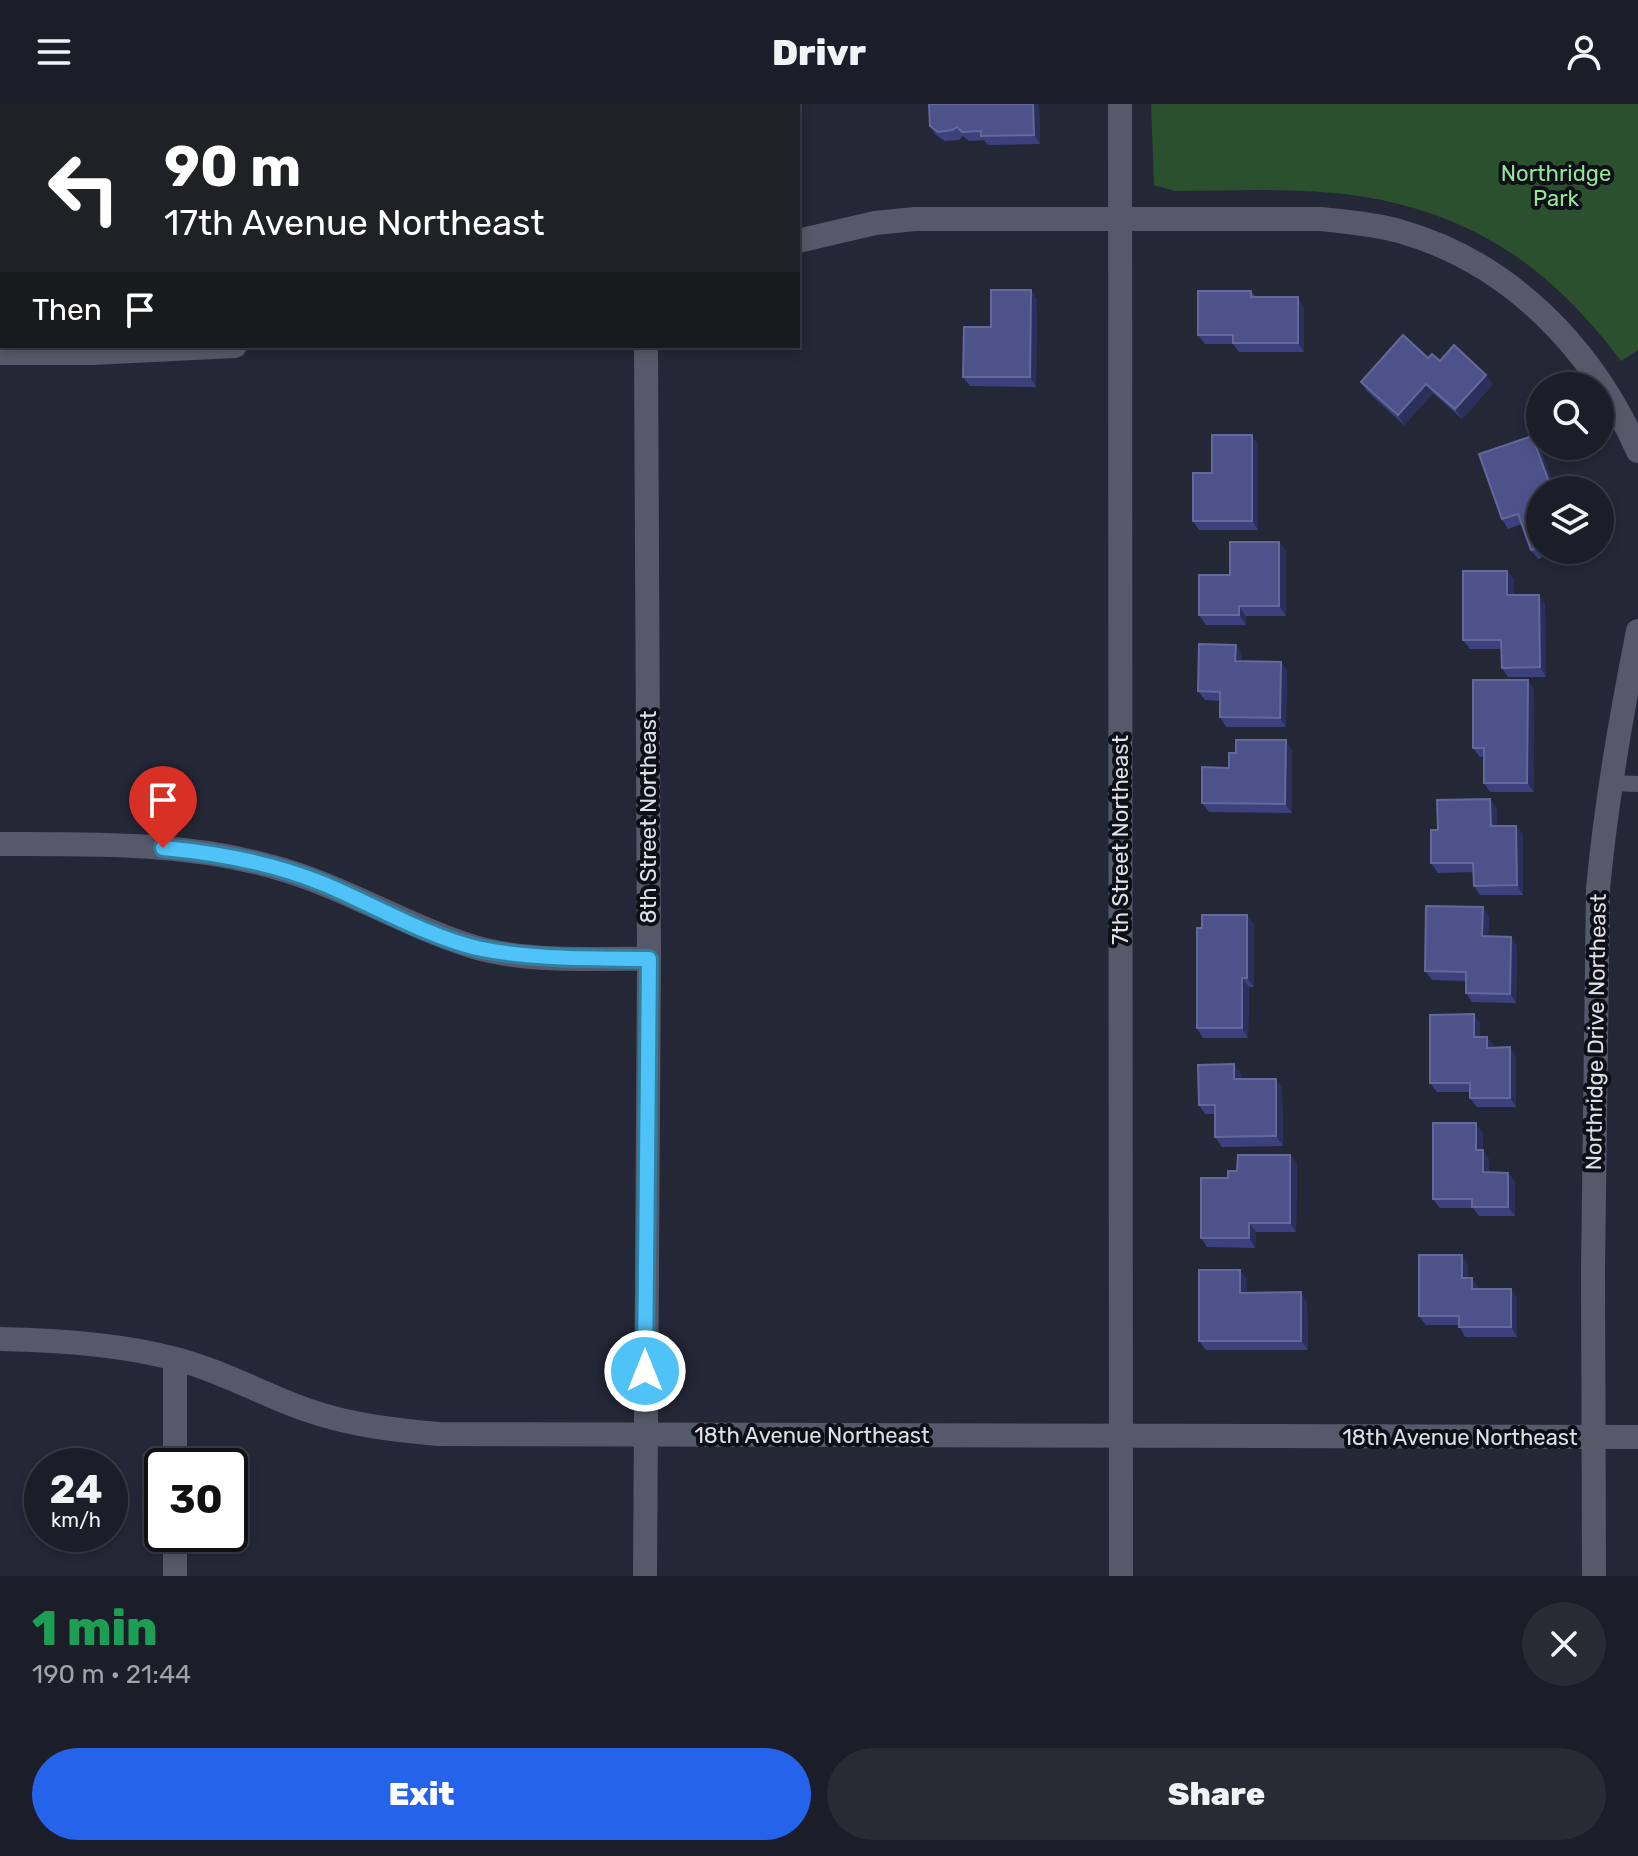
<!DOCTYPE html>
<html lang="en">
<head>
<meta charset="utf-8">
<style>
  :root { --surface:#1b1d28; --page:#282a34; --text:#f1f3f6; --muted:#a0a2a8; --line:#393b45; --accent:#2563eb }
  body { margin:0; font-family:Rubik,sans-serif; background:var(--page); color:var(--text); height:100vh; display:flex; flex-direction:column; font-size:30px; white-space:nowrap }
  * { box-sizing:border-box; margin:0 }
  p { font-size:26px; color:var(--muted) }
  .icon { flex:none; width:44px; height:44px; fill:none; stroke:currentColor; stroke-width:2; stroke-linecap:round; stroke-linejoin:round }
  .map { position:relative; height:1472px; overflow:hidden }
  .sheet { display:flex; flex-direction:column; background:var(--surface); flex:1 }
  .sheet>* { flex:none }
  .top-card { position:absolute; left:0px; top:0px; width:800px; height:244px; box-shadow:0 4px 12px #0003,0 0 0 2px var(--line); background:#202124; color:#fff; overflow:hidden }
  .tools { position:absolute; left:1526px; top:268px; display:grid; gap:16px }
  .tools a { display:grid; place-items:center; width:88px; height:88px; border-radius:50%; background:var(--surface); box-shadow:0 4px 12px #0003,0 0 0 2px var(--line); font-size:40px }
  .speed { position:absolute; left:24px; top:1344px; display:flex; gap:16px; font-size:40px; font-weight:700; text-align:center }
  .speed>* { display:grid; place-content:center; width:104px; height:104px; border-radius:50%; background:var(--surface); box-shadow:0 4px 12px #0003,0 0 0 2px var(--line); line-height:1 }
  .speed small { font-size:20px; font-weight:400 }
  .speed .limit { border:4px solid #111; border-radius:12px; background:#fff; color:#111 }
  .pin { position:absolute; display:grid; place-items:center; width:68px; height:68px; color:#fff; margin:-82px -34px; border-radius:50% 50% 50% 0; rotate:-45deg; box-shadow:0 0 8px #0007 }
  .pin .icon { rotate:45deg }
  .me { position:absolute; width:88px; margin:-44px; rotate:0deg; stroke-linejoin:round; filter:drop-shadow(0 0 6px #0008) }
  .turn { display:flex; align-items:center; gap:28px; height:168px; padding:0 32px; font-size:36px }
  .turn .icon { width:104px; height:104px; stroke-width:2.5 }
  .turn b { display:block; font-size:56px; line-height:68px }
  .then { display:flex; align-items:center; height:76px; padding:0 32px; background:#0003; gap:16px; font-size:30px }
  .round { display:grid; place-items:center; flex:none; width:84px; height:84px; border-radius:42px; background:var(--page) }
  .summary { display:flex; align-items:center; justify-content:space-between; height:136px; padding:0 32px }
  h1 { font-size:48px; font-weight:800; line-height:60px; color:#1e9e55 }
  .button { display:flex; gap:16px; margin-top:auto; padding:16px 32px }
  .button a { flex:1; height:92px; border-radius:48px; background:var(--accent); color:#fff; font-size:32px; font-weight:800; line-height:92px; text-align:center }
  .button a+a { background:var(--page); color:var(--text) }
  header { display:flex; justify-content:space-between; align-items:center; height:104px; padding:0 32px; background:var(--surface); font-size:36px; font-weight:800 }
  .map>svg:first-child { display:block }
  .green { fill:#2b502d }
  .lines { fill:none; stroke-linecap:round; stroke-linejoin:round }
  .service { stroke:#55596a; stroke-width:16 }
  .minor { stroke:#55596a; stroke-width:24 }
  .wall { fill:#3c417e }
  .shaded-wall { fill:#2b2f5c }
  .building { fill:#4e528a; stroke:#646899; stroke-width:2 }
  .route-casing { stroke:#337fa1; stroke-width:20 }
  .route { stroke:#4fc3f7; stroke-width:14 }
  .labels { text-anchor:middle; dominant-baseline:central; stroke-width:8; stroke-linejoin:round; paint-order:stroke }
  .park-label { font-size:22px; fill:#93e897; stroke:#0f1017 }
  .street-label { font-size:22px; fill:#dee0ea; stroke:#0f1017 }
</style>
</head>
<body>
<header><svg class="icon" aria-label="menu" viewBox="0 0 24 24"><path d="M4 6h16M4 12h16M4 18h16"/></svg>Drivr<svg class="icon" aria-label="person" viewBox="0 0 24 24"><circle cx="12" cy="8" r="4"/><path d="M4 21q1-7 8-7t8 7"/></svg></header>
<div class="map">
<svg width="1638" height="1472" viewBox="0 0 1638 1472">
  <rect width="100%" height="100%" fill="#242736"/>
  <path class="green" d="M1151,0H1638V246L1621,257C1552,165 1475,110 1359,92C1300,83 1236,87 1175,87L1154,81Z"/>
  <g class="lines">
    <polyline class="service" points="1612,679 1638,680"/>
    <g class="minor">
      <polyline points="1120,0 1121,1472"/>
      <path d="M798,137L875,119L915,115H1321C1348,118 1374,120 1399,127C1510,158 1592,244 1638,347"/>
      <polyline points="0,249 93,249 235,242"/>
      <path d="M0,740C93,740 187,738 277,764C345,783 406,822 474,843C529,859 592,854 649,855"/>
      <path d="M0,1235C59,1236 119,1240 176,1255C222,1267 262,1290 307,1306C350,1321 393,1326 438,1330L1638,1333"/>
      <polyline points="175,1362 175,1255"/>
      <polyline points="175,1472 175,1430"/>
      <polyline points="645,1472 649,855 646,242"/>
      <path d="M1594,1472L1593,1165L1598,785C1606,698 1621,612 1638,527"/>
    </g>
  </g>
  <g class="wall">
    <polygon points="929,0 1039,0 1040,40 988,41 984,36 969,37 963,32 959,36 945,37 936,31 930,22"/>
    <polygon points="1031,186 1037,196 1036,283 970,282 963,273"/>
    <polygon points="1251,187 1256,193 1304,203 1304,248 1239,248 1233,240 1205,240 1198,231"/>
    <polygon points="1428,254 1440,257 1493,280 1462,315 1433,289 1404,321 1367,287 1361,278"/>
    <polygon points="1258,340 1258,426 1199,426 1193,417"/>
    <polygon points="1539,341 1555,386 1540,386 1540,446 1563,446 1538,455 1531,446 1522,420 1508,425 1502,415"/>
    <polygon points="1279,438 1286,447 1286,512 1246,512 1246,521 1206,521 1199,511 1230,471"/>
    <polygon points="1507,467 1514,476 1514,491 1545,500 1546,573 1508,573 1502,564 1501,545 1470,545 1463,536"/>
    <polygon points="1242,550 1242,557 1281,558 1287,567 1286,623 1226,623 1220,613 1220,597 1205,596 1198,587"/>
    <polygon points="1534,585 1534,688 1490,688 1484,679 1484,653 1480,653 1473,644"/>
    <polygon points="1292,646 1292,709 1209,708 1202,699 1229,664 1236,649"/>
    <polygon points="1490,695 1497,705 1497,722 1516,722 1523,731 1523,791 1480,791 1474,782 1474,768 1438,769 1431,759 1438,726"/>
    <polygon points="1489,812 1488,832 1517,842 1516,899 1472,898 1466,889 1466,877 1432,876 1425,867"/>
    <polygon points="1254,820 1254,883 1249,883 1248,934 1203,934 1197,924"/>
    <polygon points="1480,919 1480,933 1494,942 1494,944 1516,953 1516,1003 1477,1003 1470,994 1470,988 1437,988 1430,979"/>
    <polygon points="1241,970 1241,975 1276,975 1282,985 1283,1042 1222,1043 1215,1033 1215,1010 1205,1010 1199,1001"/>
    <polygon points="1483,1029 1483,1046 1489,1056 1489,1068 1508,1069 1515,1078 1515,1112 1479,1112 1473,1104 1440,1104 1433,1095"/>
    <polygon points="1290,1051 1297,1060 1296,1128 1256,1128 1255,1144 1207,1143 1201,1134 1228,1074 1237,1067"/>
    <polygon points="1468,1161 1468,1174 1478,1183 1478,1185 1517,1194 1517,1233 1465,1233 1459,1221 1426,1221 1419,1212"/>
    <polygon points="1247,1175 1247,1189 1307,1198 1308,1246 1206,1246 1199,1237"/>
  </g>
  <g class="shaded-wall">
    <polygon points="1033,0 1039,0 1040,40 1034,31"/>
    <polygon points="1031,186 1037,196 1036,283 1030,273"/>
    <polygon points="1298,193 1304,203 1304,248 1298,239"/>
    <polygon points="1486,271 1493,280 1462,315 1455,305"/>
    <polygon points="1426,280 1433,289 1404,321 1398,311"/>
    <polygon points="1252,331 1258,340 1258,426 1252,417"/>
    <polygon points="1532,332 1539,341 1555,386 1552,386"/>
    <polygon points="1279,438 1286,447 1286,512 1279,502"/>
    <polygon points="1507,467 1514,476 1514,500 1507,491"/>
    <polygon points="1539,491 1545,500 1546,573 1540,563"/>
    <polygon points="1239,502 1246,512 1246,521 1239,511"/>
    <polygon points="1236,541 1242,550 1242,566 1235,557"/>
    <polygon points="1281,558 1287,567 1286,623 1280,614"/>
    <polygon points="1528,576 1534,585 1534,688 1527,679"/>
    <polygon points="1286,636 1292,646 1292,709 1285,700"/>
    <polygon points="1490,695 1497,705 1497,731 1491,722"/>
    <polygon points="1516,722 1523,731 1523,791 1517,781"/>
    <polygon points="1483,803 1489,812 1488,841 1482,832"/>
    <polygon points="1247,811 1254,820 1254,883 1247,874"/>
    <polygon points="1511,833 1517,842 1516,899 1510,890"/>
    <polygon points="1242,874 1249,883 1248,934 1242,924"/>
    <polygon points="1474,910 1480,919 1480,942 1474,933"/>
    <polygon points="1487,933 1494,942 1494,953 1487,944"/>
    <polygon points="1510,943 1516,953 1516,1003 1510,994"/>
    <polygon points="1234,960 1241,970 1241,985 1234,975"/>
    <polygon points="1276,975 1282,985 1283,1042 1276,1032"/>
    <polygon points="1476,1019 1483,1029 1483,1056 1476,1046"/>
    <polygon points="1483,1046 1489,1056 1489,1078 1483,1068"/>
    <polygon points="1290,1051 1297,1060 1296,1128 1290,1119"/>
    <polygon points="1508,1069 1515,1078 1515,1112 1508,1103"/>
    <polygon points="1249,1119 1256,1128 1255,1144 1249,1134"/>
    <polygon points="1462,1151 1468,1161 1468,1183 1462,1174"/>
    <polygon points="1240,1166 1247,1175 1247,1198 1240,1189"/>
    <polygon points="1472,1174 1478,1183 1478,1194 1472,1185"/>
    <polygon points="1511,1185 1517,1194 1517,1233 1511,1223"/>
    <polygon points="1301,1188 1307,1198 1308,1246 1301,1237"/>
  </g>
  <g class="building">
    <polygon points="929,0 1033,0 1034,31 981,32 981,27 962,28 957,23 952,26 938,28 930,22"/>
    <polygon points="991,186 1031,186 1030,273 963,273 964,223 991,223"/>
    <polygon points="1198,187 1251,187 1251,193 1298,193 1298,239 1233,239 1233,231 1198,231"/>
    <polygon points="1403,231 1428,254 1432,250 1440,257 1454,241 1486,271 1455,305 1426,280 1398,311 1361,278"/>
    <polygon points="1212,331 1252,331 1252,417 1193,417 1193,369 1212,369"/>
    <polygon points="1532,332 1552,386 1540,386 1540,443 1531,446 1518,410 1502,415 1479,350"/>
    <polygon points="1230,438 1279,438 1279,502 1239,502 1239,511 1199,511 1199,471 1230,471"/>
    <polygon points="1463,467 1507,467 1507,491 1539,491 1540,563 1502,564 1501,536 1463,536"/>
    <polygon points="1199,540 1236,541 1235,557 1281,558 1280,614 1220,613 1220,588 1198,587"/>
    <polygon points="1473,576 1528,576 1527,679 1484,679 1484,644 1473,644"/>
    <polygon points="1236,636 1286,636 1285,700 1202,699 1202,663 1229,664 1229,649 1236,649"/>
    <polygon points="1490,695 1491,722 1516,722 1517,781 1474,782 1473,759 1431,759 1431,726 1438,726 1437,696"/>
    <polygon points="1426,802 1483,803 1482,832 1511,833 1510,890 1466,889 1466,868 1425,867"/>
    <polygon points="1202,811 1247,811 1247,874 1242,874 1242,924 1197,924 1197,824 1202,824"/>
    <polygon points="1474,910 1474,933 1487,933 1487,944 1510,943 1510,994 1470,994 1470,979 1430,979 1430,911"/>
    <polygon points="1234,960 1234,975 1276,975 1276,1032 1215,1033 1215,1001 1199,1001 1198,961"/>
    <polygon points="1433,1019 1476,1019 1476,1046 1483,1046 1483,1068 1508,1069 1508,1103 1472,1103 1472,1095 1433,1095"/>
    <polygon points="1238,1051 1290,1051 1290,1119 1249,1119 1249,1134 1201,1134 1201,1074 1228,1074 1228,1067 1237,1067"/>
    <polygon points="1419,1151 1462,1151 1462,1174 1472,1174 1472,1185 1511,1185 1511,1223 1459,1223 1459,1212 1419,1212"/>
    <polygon points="1199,1166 1240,1166 1240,1189 1301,1188 1301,1237 1199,1237"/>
  </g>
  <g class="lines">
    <g class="route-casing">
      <path id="route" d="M163,744C218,749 273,759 324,780C374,801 426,832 477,844C533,856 592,854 649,855L645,1267"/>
    </g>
    <use href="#route" class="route"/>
  </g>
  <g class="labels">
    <g class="park-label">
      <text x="1556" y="69">Northridge<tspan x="1556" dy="25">Park</tspan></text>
    </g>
    <g class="street-label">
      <text transform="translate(648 713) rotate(-90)">8th Street Northeast</text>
      <text transform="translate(1120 736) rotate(-90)">7th Street Northeast</text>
      <text transform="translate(1596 928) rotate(-89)">Northridge Drive Northeast</text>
      <text x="812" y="1331">18th Avenue Northeast</text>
      <text x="1460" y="1333">18th Avenue Northeast</text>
    </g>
  </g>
</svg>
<div class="tools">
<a><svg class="icon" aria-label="search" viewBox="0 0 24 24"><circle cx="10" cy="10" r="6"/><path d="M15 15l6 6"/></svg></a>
<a><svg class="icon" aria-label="layers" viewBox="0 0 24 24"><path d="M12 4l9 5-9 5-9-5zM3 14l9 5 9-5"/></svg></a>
</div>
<div class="speed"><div>24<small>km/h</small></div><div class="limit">30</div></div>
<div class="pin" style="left:163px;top:744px;background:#d93025"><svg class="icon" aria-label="arrive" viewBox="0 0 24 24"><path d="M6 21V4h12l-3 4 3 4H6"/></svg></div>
<svg class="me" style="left:645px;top:1267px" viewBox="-20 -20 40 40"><circle r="17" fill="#4fc3f7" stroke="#fff" stroke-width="3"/><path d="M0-11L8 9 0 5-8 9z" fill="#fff"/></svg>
<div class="top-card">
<div class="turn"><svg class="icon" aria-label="left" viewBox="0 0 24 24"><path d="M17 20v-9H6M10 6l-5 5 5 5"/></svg><div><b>90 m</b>17th Avenue Northeast</div></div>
<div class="then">Then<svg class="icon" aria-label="arrive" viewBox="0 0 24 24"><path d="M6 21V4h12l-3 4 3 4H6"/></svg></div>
</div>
</div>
<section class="sheet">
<div class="summary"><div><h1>1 min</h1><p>190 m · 21:44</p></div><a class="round"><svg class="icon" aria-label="close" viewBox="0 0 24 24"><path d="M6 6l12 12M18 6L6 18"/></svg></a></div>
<div class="button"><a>Exit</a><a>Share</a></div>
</section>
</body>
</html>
